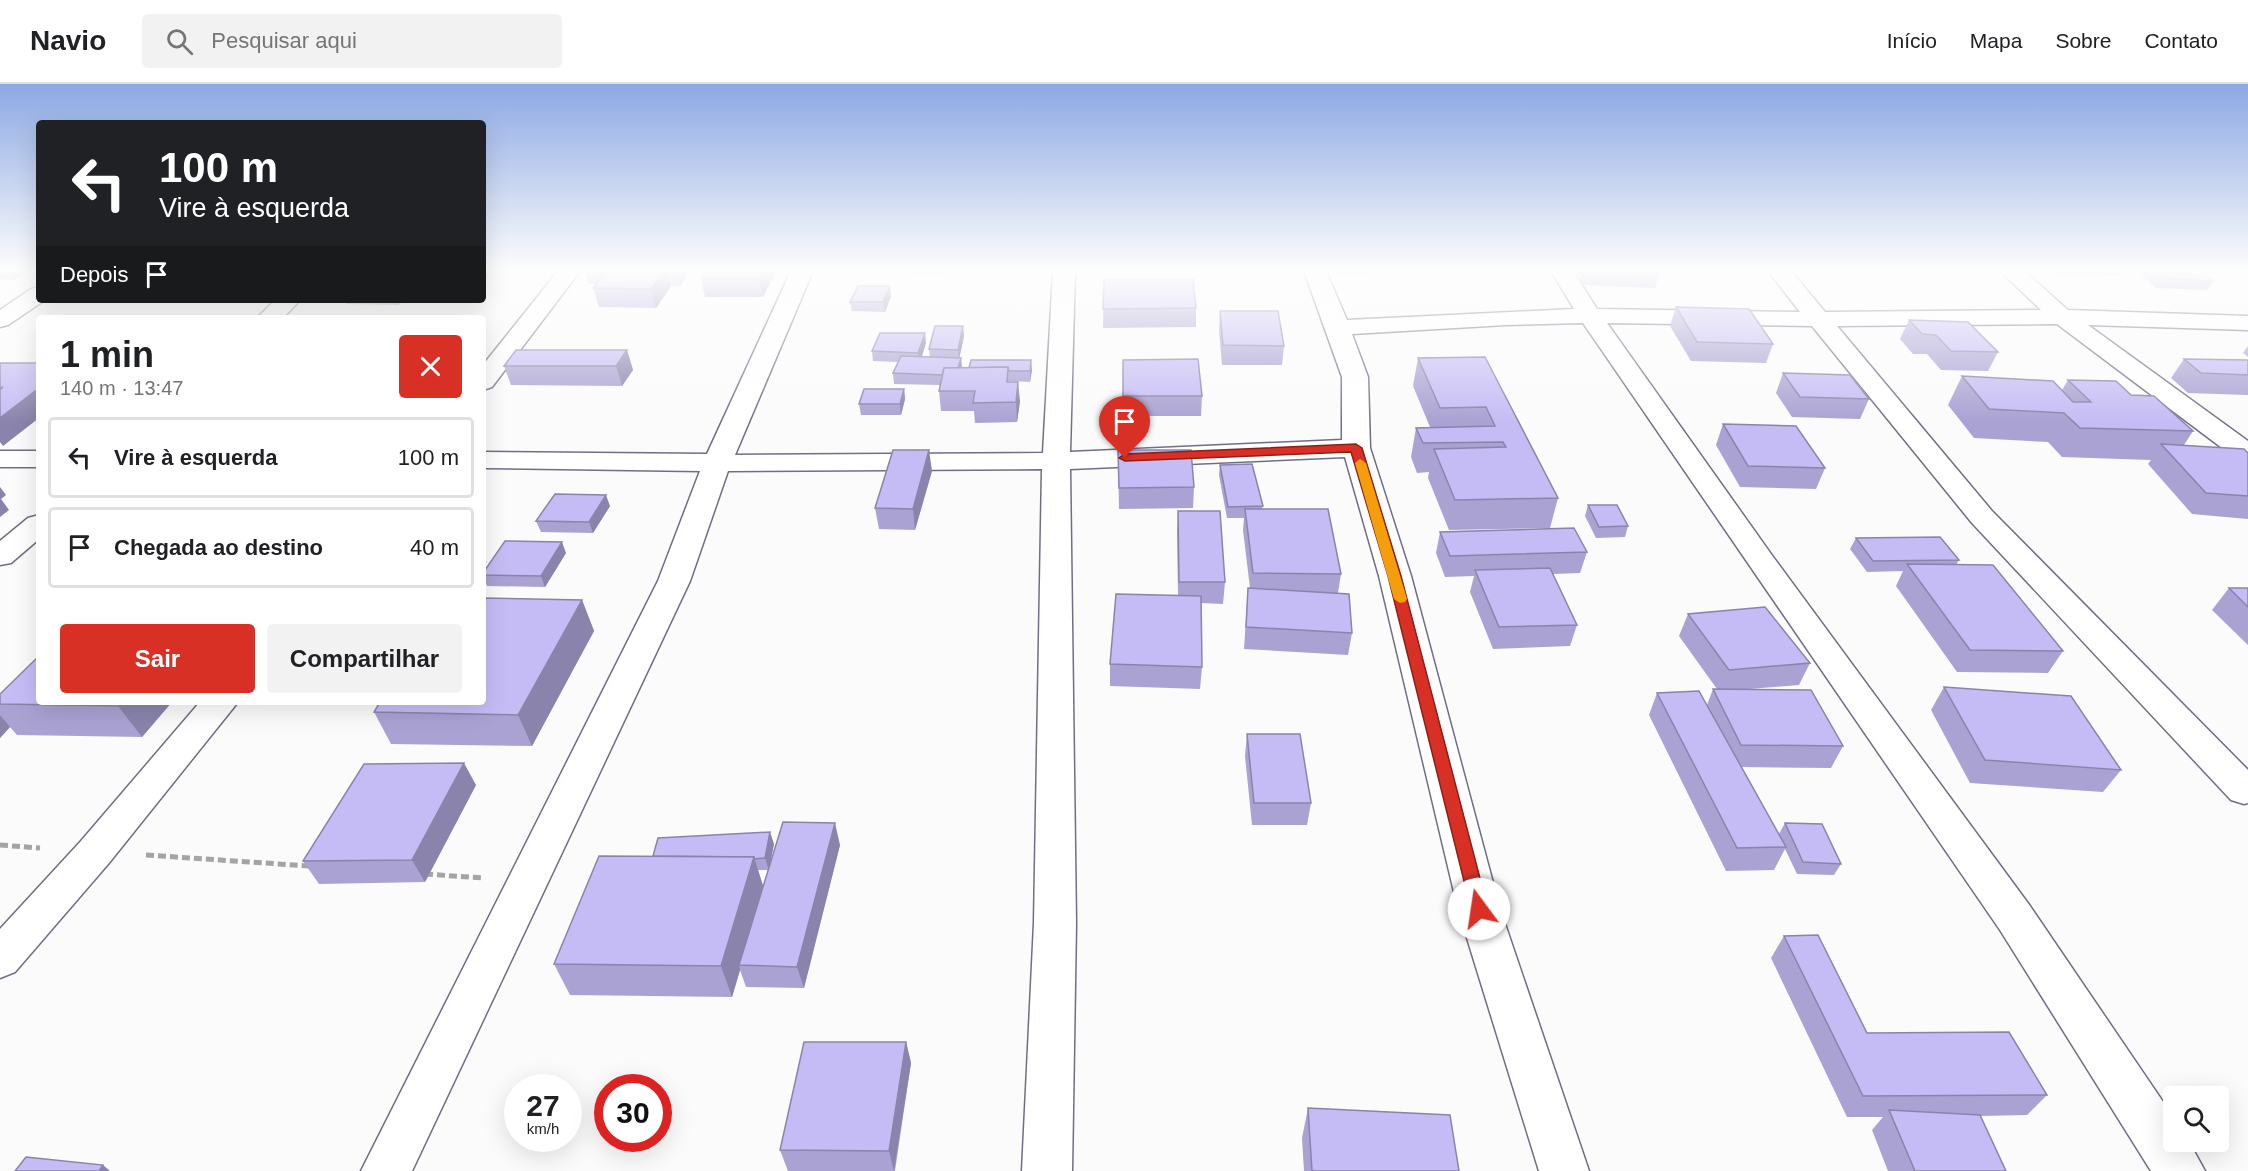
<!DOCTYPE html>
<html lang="pt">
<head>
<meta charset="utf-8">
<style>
  :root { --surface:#fff; --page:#f2f2f2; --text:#202124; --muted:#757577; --line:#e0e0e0; --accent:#d93025 }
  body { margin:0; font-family:Arial,sans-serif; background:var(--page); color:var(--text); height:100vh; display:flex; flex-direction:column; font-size:22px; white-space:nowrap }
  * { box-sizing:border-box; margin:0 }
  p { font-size:20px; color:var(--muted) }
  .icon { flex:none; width:33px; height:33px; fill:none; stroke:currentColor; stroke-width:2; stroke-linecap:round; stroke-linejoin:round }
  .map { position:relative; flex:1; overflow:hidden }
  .panel { position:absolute; left:36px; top:231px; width:450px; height:390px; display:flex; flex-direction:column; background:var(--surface); border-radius:6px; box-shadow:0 6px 24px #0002 }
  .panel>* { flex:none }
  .hud { position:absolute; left:36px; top:36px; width:450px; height:183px; border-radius:6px; box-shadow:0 6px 24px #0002; background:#202124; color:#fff; overflow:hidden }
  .tools { position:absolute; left:2163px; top:1002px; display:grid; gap:12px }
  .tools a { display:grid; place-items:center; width:66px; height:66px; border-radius:6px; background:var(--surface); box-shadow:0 6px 24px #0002; font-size:30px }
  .speed { position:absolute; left:504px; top:990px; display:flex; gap:12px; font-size:30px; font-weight:700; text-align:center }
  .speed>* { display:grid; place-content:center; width:78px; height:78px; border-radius:50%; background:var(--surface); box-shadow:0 6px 24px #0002; line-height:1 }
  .speed small { font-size:15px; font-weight:400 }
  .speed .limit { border:9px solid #d22; background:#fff; color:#111 }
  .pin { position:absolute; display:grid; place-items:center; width:51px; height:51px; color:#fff; margin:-62px -26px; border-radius:50% 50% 50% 0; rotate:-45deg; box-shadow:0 0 6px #0007 }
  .pin .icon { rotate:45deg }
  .me { position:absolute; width:66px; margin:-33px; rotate:346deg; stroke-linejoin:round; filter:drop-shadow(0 0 4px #0008) }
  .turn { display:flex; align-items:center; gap:21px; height:126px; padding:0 24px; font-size:27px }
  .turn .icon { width:78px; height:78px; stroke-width:2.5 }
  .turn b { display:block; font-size:42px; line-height:51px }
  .then { display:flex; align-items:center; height:57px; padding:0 24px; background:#0003; gap:12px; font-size:22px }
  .round { display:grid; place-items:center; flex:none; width:63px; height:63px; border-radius:6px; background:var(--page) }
  .summary { display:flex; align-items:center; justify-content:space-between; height:102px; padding:0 24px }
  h1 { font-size:36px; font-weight:700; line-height:45px }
  .cta { display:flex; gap:12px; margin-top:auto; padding:12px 24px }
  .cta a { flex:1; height:69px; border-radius:6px; background:var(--accent); color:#fff; font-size:24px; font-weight:700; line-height:69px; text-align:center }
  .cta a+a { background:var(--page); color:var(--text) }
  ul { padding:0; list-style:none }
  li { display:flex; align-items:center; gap:18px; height:81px; margin:0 12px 9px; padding:0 12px; border:3px solid var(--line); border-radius:6px }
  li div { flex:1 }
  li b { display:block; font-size:22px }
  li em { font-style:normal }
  header { display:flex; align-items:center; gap:36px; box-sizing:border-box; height:84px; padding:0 30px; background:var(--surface); border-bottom:2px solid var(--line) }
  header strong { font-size:28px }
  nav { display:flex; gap:33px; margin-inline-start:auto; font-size:21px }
  .search { width:420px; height:54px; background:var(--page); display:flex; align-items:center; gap:15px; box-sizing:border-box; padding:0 21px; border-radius:6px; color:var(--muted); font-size:22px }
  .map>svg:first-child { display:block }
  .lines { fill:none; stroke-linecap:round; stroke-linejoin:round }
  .minor-casing { stroke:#716e84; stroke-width:3 }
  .path { stroke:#a4a3a6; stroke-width:5; stroke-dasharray:8 4; stroke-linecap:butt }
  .minor { fill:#fff; fill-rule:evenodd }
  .wall { fill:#a9a2d3; fill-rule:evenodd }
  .shaded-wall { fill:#8a84ac }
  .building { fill:#c5bcf5; stroke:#8a84ac; stroke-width:1.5 }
  .route { fill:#d93025; stroke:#8d1f18; stroke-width:1.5 }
  .slow { fill:#f59e0b }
</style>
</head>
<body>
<header>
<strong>Navio</strong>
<div class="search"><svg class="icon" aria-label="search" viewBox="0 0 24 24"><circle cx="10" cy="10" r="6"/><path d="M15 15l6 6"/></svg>Pesquisar aqui</div>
<nav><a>Início</a><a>Mapa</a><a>Sobre</a><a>Contato</a></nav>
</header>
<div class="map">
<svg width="2248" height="1087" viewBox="0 0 2248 1087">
  <rect width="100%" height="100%" fill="#fbfbfb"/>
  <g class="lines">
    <g class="minor-casing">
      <g id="minor">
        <polygon points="558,187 580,187 492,303 483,306 483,281"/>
        <polygon points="791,187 813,187 735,371 1043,369 1053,187 1075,187 1070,368 1342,356 1342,293 1304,187 1326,187 1347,236 1574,225 1551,187 1573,187 1597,225 1800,228 1768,187 1791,187 1825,228 2041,226 2000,187 2024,187 2068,226 2248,232 2248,246 2088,241 2248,357 2248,378 2238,376 2057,240 1837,242 1992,427 2248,686 2248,719 2244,720 2231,716 1972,439 1812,242 1607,239 1771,470 2030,822 2174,1034 2174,1058 2189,1058 2205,1087 2151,1087 2000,846 1583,239 1506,241 1352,250 1368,293 1370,364 1411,492 1500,825 1589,1087 1539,1087 1458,825 1379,492 1345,373 1070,385 1076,839 1072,1087 1022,1087 1034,839 1042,385 728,387 690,497 412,1087 361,1087 658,497 700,387 483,384 483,368 707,370"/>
        <polygon points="39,203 39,216 45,216 8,241 0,243 0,226 31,205"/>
        <polygon points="275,216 300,216 283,234 257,234"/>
        <rect x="0" y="367" width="39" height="16"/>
        <polygon points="39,431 39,455 11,479 0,481 0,457 28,434"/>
        <polygon points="200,618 238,618 109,779 15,888 0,894 0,845 81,757"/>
      </g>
    </g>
    <g class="path">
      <polyline points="0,761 40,764"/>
      <polyline points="146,771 309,782"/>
      <polyline points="425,790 483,794"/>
    </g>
    <use href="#minor" class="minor"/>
  </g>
  <g class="wall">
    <polygon points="0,187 29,187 14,196 0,195"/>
    <polygon points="584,187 690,187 680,202 671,202 656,224 599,223 593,204 596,200 589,200"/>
    <polygon points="776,187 763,213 705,213 701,195"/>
    <polygon points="911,187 946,187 945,190 911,190"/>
    <polygon points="953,187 980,187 980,189 953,188"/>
    <polygon points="1336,187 1377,187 1377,189 1338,190"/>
    <polygon points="1421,187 1500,187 1500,188"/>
    <polygon points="1577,187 1660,187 1655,204 1583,201"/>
    <polygon points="1921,187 1960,187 1959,189 1923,189"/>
    <polygon points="2051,187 2122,187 2119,192 2054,190"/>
    <polygon points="2143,187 2200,187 2213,197 2207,206 2156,204 2141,191"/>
    <polygon points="1104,195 1196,224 1196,243 1103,244"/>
    <polygon points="891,212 885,228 852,227 850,218"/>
    <polygon points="345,216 404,216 398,221 347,220"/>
    <polygon points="1676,223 1773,260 1766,279 1691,277 1670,242"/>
    <polygon points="1220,227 1284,262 1282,281 1222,281 1219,246"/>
    <polygon points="1909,236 1998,268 1988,287 1941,286 1927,270 1913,270 1900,255"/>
    <polygon points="964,252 959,274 961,274 962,284 1032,286 1030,298 1009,297 1020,317 1017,338 975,339 974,327 941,327 939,307 940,301 894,300 893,289 898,278 873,277 872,267 926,259 921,273 930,273 929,265"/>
    <polygon points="2248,262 2248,273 2243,269"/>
    <polygon points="627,266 633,286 622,302 511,301 504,282"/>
    <polygon points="1485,273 1558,414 1550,444 1449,446 1428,394 1429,388 1417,389 1411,373 1416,344 1430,343 1413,302 1418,274"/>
    <polygon points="2184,275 2248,276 2248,311 2188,309 2171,294"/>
    <polygon points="1123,276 1202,312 1201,332 1123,332"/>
    <polygon points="1783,289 1869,315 1860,335 1792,333 1776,309"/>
    <polygon points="1962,292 2062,306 2068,296 2131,311 2193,347 2184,361 2248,369 2248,435 2192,430 2148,380 2151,376 2062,373 2048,358 1974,354 1948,321"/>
    <polygon points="904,305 905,315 901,331 861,331 859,320"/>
    <polygon points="1723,340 1825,384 1816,405 1740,403 1716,361"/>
    <polygon points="1118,366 1194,403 1193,424 1119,425"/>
    <polygon points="1220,381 1263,422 1262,425 1341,490 1338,509 1352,549 1348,571 1244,565 1248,504 1250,504 1243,446 1244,434 1227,434 1219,391"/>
    <polygon points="932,387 915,446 879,445 875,424"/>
    <polygon points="1588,421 1628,442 1625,453 1596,454 1585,432"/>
    <polygon points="610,422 593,449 541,448 536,437"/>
    <polygon points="1178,427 1225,498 1223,520 1201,519 1202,583 1200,605 1110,602 1110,580 1178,511 1177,448"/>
    <polygon points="1440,448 1587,468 1580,489 1553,490 1577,541 1570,562 1493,565 1470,508 1474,492 1445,493 1436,469"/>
    <polygon points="1856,454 1959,476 1956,481 2063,567 2048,589 1957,588 1896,502 1903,487 1867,488 1850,465"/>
    <polygon points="566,469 545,503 487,502 483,493 483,489"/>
    <polygon points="2229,504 2248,504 2248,561 2212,526"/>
    <polygon points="582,516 594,547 532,662 391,660 374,628"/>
    <polygon points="1688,530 1810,579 1799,601 1749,605 1843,662 1831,684 1741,683 1779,750 1785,739 1841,780 1834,791 1797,790 1785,765 1774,786 1726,787 1649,631 1657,609 1707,621 1713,605 1717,605 1679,552"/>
    <polygon points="1944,603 2121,686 2103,708 1970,699 1931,626"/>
    <polygon points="0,610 172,618 142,653 17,651 10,643 0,654"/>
    <polygon points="1247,650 1311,719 1307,741 1252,741 1245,672"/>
    <polygon points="476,701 425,798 319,800 303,777"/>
    <path d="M774,760L770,778L840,761L804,904L746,903L740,886L732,913L570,911L554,880L653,772ZM758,786H768L763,802Z"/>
    <polygon points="1784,852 1867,949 2047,1011 2027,1031 1980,1032 2006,1087 1888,1087 1872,1046 1883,1033 1847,1033 1771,874"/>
    <polygon points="906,958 911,979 895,1087 788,1087 780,1066"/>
    <polygon points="1308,1024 1459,1087 1304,1087 1302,1054"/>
  </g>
  <g class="shaded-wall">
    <polygon points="8,187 29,187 14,196"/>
    <polygon points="483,187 493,187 483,198"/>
    <polygon points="664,187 668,187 671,202 656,224 651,205"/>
    <polygon points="676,187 690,187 680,202"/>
    <polygon points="763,187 776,187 763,213 759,195"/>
    <polygon points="890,202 891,212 885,228 883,218"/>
    <polygon points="396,216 404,216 398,221"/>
    <polygon points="963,242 964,252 959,276 958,266"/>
    <polygon points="925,249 926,259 920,279 918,269"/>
    <polygon points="627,266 633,286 622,302 616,282"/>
    <polygon points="961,274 962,285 955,292"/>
    <polygon points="1031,276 1032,286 1030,298 1030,287"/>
    <polygon points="1018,298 1020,317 1017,338 1016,318"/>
    <polygon points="0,304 39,304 39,334 3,362 0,358"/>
    <polygon points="904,305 905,315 901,331 900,320"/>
    <polygon points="929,366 932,387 915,446 913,425"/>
    <polygon points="0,403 6,411 1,415 9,426 0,433"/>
    <polygon points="606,411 610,422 593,449 589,438"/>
    <polygon points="562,458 566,469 545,503 541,492"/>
    <polygon points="582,516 594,547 532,662 518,631"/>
    <polygon points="121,618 172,618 142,653 118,622"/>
    <polygon points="0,631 10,643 0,654"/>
    <polygon points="464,679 476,701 425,798 412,776"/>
    <polygon points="835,739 840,761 804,904 797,883"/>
    <polygon points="770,748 774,760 769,786 765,774"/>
    <polygon points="754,773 764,805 739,881 740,886 732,913 721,882"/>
    <polygon points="906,958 911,979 894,1087 889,1067"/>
    <polygon points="103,1081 110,1087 99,1087"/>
  </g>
  <g class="building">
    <polygon points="607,187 664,187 651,205 593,204"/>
    <polygon points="705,187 763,187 759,195 701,195"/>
    <polygon points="2153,187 2200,187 2213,197 2162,194"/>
    <polygon points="1104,195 1193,195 1196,224 1103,225"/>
    <polygon points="858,202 890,202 883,218 850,218"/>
    <polygon points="1676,223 1749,225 1773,260 1697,258"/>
    <polygon points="1220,227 1278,227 1284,262 1223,261"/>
    <polygon points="1909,236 1968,238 1998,268 1951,267 1936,251 1922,250"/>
    <polygon points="935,242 963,242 958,266 929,265"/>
    <polygon points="880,249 925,249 918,269 872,267"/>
    <polygon points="516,266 627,266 616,282 504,282"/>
    <polygon points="901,272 961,274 958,284 944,284 942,291 893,289"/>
    <polygon points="1485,273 1558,414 1455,416 1434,365 1506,363 1503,358 1423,359 1416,344 1495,342 1486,323 1440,324 1418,274"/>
    <polygon points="1198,275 1202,312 1123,312 1123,276"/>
    <polygon points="2184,275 2248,276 2248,291 2201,289"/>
    <polygon points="971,276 1031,276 1030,287 1009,287 1008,283 969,284"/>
    <polygon points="0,279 39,279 39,304 0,334 0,306 3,303 0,304"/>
    <polygon points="1008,283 1007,298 1018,298 1016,318 973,319 975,307 939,307 944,284"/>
    <polygon points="1783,289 1850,291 1869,315 1800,313"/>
    <polygon points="1962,292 2053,297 2073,318 2091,318 2068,296 2116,297 2131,311 2154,312 2193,347 2080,344 2064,329 1989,325"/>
    <polygon points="864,305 904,305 900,320 859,320"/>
    <polygon points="1723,340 1796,342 1825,384 1748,382"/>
    <polygon points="2161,360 2244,365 2248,369 2248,412 2206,409"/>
    <polygon points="893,366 929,366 913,425 875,424"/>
    <polygon points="1118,366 1191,366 1194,403 1119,404"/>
    <polygon points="1252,380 1263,422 1228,423 1220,381"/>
    <polygon points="555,410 606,411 589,438 536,437"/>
    <polygon points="1588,421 1617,421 1628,442 1599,443"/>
    <polygon points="1245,425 1328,425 1341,490 1253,489"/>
    <polygon points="1178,427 1220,427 1225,498 1179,498"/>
    <polygon points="1574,444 1587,468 1450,472 1440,448"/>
    <polygon points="1940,453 1959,476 1873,477 1856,454"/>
    <polygon points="505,457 562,458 541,492 483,491 483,489"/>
    <polygon points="1907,480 1993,481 2063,567 1970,566"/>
    <polygon points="1550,484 1577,541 1499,543 1475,486"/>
    <polygon points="1248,504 1349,510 1352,549 1246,543"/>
    <polygon points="2229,504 2248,504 2248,523"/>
    <polygon points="1116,510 1201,512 1202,583 1110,580"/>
    <polygon points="483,514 582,516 518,631 374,628 380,618 483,618"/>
    <polygon points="1765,523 1810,579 1729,586 1688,530"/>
    <polygon points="39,572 39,618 121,618 118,622 0,620 0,610"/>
    <polygon points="1944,603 2071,612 2121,686 1985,676"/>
    <polygon points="1713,605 1811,606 1843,662 1741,661"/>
    <polygon points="1699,607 1786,763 1737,764 1657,609"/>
    <polygon points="1247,650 1300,650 1311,719 1254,719"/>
    <polygon points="464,679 412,776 303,777 364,680"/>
    <polygon points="783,738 835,739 797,883 739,881"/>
    <polygon points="1785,739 1822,740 1841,780 1803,778"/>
    <polygon points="770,748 765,774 754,775 754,773 653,772 658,754"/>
    <polygon points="599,772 754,773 721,882 554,880"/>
    <polygon points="1818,851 1867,949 2009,948 2047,1011 1863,1012 1784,852"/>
    <polygon points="804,958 906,958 889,1067 780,1066"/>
    <polygon points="1308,1024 1450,1031 1459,1087 1312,1087"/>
    <polygon points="1889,1026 1980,1031 2006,1087 1915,1087"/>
    <polygon points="26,1073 103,1081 99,1087 15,1087"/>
  </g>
  <linearGradient id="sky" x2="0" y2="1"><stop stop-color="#8ca8e3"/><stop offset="0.55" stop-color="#fdfdfd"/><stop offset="1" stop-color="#fdfdfd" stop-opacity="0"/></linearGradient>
  <rect width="2248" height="339" fill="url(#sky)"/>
  <polygon class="route" points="1356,360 1362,364 1401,492 1488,825 1485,830 1479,832 1473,830 1471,825 1388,492 1351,368 1125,377 1119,374 1125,370"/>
  <polygon class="slow" points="1360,375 1366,379 1407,515 1405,518 1400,519 1394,515 1355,379"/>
</svg>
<div class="tools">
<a><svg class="icon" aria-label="search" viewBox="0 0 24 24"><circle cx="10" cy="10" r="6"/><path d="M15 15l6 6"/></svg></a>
</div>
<div class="speed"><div>27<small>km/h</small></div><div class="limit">30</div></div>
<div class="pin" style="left:1125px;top:374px;background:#d93025"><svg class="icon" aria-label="arrive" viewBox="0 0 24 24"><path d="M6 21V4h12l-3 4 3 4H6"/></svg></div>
<svg class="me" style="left:1479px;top:825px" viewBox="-20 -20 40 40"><circle r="19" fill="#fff"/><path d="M0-13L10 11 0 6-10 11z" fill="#d93025"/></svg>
<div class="hud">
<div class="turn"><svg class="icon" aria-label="left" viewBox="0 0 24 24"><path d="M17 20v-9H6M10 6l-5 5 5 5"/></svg><div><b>100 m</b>Vire à esquerda</div></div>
<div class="then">Depois<svg class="icon" aria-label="arrive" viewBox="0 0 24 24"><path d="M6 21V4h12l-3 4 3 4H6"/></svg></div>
</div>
<section class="panel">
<div class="summary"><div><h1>1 min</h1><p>140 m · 13:47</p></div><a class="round" style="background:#d93025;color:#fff"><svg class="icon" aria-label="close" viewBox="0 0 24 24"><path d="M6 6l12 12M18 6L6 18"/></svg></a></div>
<ul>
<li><svg class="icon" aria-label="left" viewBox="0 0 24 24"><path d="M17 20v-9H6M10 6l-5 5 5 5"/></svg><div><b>Vire à esquerda</b></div><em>100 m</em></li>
<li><svg class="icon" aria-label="arrive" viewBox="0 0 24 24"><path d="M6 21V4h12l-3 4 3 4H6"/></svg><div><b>Chegada ao destino</b></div><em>40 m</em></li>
</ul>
<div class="cta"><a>Sair</a><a>Compartilhar</a></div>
</section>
</div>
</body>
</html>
